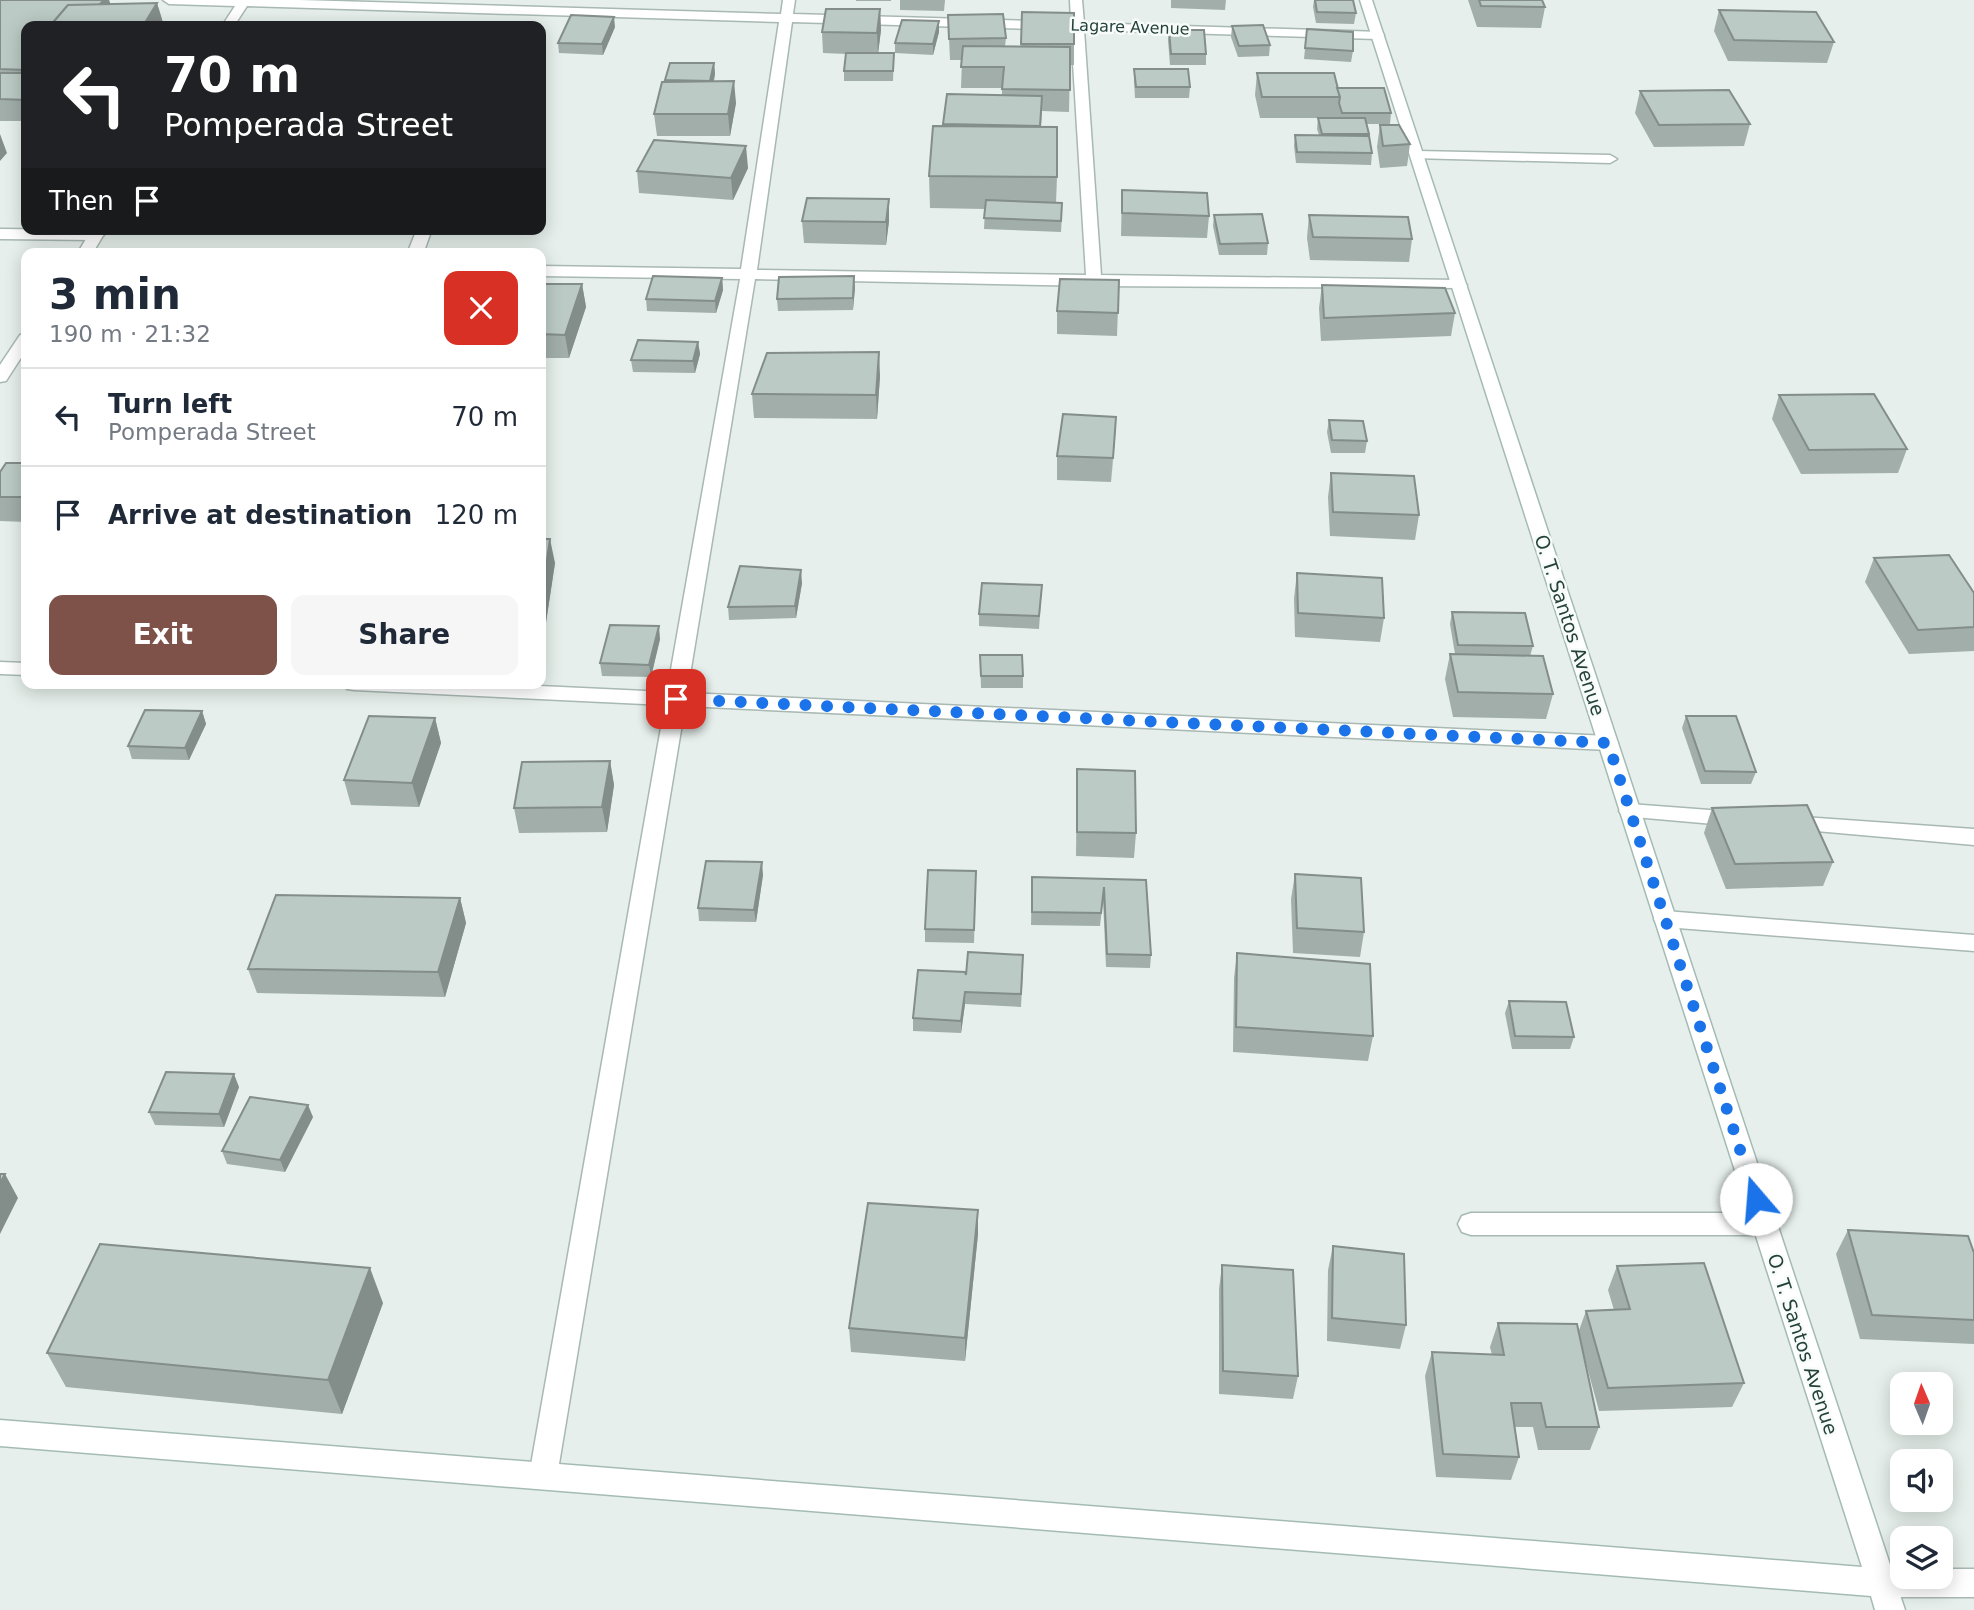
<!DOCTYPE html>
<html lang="en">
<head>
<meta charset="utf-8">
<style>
  :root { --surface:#fff; --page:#f6f6f7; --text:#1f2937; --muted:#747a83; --line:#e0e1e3; --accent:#7f5249 }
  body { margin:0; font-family:"DejaVu Sans",sans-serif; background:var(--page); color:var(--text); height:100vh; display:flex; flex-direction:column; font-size:26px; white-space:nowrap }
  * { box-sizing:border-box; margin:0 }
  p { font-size:23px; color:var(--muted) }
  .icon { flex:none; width:38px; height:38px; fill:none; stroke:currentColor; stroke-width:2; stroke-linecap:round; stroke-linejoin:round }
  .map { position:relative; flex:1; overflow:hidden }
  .side { position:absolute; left:21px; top:248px; width:525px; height:441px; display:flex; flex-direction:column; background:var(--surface); border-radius:14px; box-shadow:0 4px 18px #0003 }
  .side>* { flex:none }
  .guide { position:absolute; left:21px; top:21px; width:525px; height:214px; border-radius:14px; box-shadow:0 4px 18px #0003; background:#202124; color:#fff; overflow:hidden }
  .needle { width:46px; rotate:358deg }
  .fabs { position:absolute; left:1890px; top:1372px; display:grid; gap:14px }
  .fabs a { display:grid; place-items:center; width:63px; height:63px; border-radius:14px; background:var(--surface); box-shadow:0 4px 18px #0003; font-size:35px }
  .pin { position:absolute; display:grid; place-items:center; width:60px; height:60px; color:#fff; margin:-30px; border-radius:14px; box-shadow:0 4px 10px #0006 }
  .me { position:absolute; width:77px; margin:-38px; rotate:342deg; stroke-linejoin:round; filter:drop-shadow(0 0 5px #0008) }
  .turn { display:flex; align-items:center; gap:24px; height:147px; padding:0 28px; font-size:32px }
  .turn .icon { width:91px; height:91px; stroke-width:2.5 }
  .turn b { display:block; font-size:49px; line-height:60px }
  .then { display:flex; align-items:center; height:66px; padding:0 28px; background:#0003; gap:14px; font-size:26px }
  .round { display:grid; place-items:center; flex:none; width:74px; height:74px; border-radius:14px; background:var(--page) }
  .overview { display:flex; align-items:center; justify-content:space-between; height:119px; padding:0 28px }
  h1 { font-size:42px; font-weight:700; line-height:52px }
  .primary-button { display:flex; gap:14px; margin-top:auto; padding:14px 28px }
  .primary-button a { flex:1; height:80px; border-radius:14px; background:var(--accent); color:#fff; font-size:28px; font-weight:700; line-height:80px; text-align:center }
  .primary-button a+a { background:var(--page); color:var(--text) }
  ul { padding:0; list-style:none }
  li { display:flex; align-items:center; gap:21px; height:98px; padding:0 28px; border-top:2px solid var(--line) }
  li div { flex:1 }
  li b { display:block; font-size:26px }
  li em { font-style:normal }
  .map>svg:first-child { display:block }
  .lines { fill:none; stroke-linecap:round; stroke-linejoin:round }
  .lane-casing { stroke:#a8b8b2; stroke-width:3 }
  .street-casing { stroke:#a8b8b2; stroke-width:3 }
  .secondary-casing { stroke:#a4bbb3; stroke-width:3 }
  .lane { fill:#fff; fill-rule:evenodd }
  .street { fill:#fff; fill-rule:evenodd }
  .secondary { fill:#fff; fill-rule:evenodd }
  .wall { fill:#a1aea9 }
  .shaded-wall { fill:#838d89 }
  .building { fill:#bbcac4; stroke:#838d89; stroke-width:2 }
  .route { stroke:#1a73e8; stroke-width:12; stroke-dasharray:0 21.6 }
  .labels { text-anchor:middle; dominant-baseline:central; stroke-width:5; stroke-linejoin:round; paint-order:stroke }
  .far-street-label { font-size:16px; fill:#24423a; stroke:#f7fbf9 }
  .street-label { font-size:19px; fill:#24423a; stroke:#f7fbf9 }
</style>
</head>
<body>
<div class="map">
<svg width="1974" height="1610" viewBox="0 0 1974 1610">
  <rect width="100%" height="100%" fill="#e6efeb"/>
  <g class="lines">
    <g class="lane-casing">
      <g id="lane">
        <polygon points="1417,151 1610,155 1617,159 1610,163 1412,158 1410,155"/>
        <polygon points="0,229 96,230 104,235 96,240 0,239"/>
        <polygon points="1471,1213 1764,1213 1773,1216 1777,1224 1773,1232 1764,1235 1471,1235 1462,1232 1458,1224 1462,1216"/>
      </g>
    </g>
    <g class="street-casing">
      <g id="street">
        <path d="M163,0H300L781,14L783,0H795L793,14L1071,22L1070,0H1082L1084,23L1382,32L1384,35L1377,39L1084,30L1101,275L1459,280L1467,285L1465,288L1094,286L755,279L687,693L1608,736L1615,738L1618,743L1615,748L1608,750L685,706L557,1476L553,1485L543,1489L533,1485L529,1476L665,705L354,690L347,689L344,684H497L667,692L740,279L541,276V266L741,269L779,22L247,6L234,26H222L235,6L169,4ZM792,22L1071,30L1086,275L757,270Z"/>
        <polygon points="92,229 107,229 92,254 77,254"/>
        <polygon points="417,229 432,229 423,254 407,254"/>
        <polygon points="26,333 26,350 6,381 0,382 0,365 20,335"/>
        <polygon points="0,662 26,663 26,675 0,674"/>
        <polygon points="1630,804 1736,812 1743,814 1747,819 1743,824 1736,826 1623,816 1619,811 1623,806"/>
        <polygon points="1789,816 1974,829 1974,845 1782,828 1778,823 1782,818"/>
        <polygon points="1665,911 1974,935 1974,951 1665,927 1657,925 1654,919 1657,913"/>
        <polygon points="1881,1569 1902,1569 1902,1577 1941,1577 1941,1569 1974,1569 1974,1597 1881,1597 1871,1593 1866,1583 1871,1573"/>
      </g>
    </g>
    <g class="secondary-casing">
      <polygon id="secondary" points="1360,0 1372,0 1905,1610 1875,1610 1871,1596 0,1446 0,1420 1862,1567"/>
    </g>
    <use href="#lane" class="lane"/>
    <use href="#street" class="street"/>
    <use href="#secondary" class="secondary"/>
  </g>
  <g class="wall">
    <polygon points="0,0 109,0 110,4 157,3 164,26 26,26 26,121 0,121"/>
    <rect x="856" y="0" width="35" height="1"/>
    <polygon points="900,0 945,0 944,11 900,10"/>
    <polygon points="1171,0 1226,0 1225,10 1171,8"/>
    <polygon points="1314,0 1353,0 1356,13 1354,24 1316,23 1313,7"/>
    <polygon points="1468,0 1542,0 1545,7 1541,28 1477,27"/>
    <polygon points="880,9 881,30 878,53 894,53 893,81 844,81 844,71 846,54 823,53 822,32"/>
    <polygon points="1719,10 1834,42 1827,63 1728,61 1714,31"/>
    <polygon points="1022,12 1074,44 1074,65 1070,65 1069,112 1042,111 1041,127 1057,177 1056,203 1062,214 1061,232 984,229 985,209 930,208 929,176 943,124 1002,95 1002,88 961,88 962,60 950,60 948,15 1006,38 1005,46 1021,46"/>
    <polygon points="939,21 939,32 933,55 895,53 895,43"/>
    <polygon points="1232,26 1270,45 1269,56 1238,57 1231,37"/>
    <polygon points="615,27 603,55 559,53 558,43"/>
    <polygon points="1307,29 1353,51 1351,62 1304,59"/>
    <polygon points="1169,30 1206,54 1206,65 1170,65 1168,40"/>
    <polygon points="714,63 715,74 714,82 736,103 730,136 657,136 654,114 665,80"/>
    <polygon points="1134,69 1190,87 1189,98 1135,98 1134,80"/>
    <polygon points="1257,73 1337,88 1391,113 1390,124 1367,124 1372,153 1371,165 1296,163 1294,146 1295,135 1319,135 1317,129 1318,118 1260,118 1255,95"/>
    <polygon points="1640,91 1750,124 1744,146 1654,147 1635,113"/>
    <polygon points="1380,125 1410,144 1407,166 1380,168 1377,147"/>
    <polygon points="748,168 733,200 639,193 637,171"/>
    <polygon points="1122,190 1209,216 1207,238 1121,236"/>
    <polygon points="1214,215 1268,243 1267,255 1219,255 1213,226"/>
    <polygon points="1309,215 1412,239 1409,262 1310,260 1307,238"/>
    <polygon points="802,221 889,221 886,245 804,243"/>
    <polygon points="854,276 853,310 778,311 777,299"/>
    <polygon points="722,278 723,290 716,313 647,311 646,299"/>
    <polygon points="1119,280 1117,336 1057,334 1057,311"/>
    <polygon points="541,284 582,284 586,307 569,358 541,358"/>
    <polygon points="1322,285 1455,313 1451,336 1321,341 1319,308"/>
    <polygon points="698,342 700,354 695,373 633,372 631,360"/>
    <polygon points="880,376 877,419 754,418 752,394"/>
    <polygon points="1779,395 1907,449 1898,473 1801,474 1772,419"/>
    <polygon points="1116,417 1111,482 1057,480 1057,456"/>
    <polygon points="1329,420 1367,441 1365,453 1331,453 1327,432"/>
    <polygon points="26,463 26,522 0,521 0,472"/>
    <polygon points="1331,473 1419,515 1415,540 1330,536 1328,497"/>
    <polygon points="541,539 555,563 545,629 541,629"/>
    <polygon points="1874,558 1974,593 1974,651 1909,654 1865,582"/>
    <polygon points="1297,573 1384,618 1380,642 1295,637 1294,598"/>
    <polygon points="802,583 796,618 729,620 728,607"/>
    <polygon points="1042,585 1039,629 979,626 979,614"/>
    <polygon points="1452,612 1533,646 1530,656 1553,694 1546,719 1453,717 1445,679 1450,654 1455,654 1450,624"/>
    <polygon points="660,639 651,677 602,676 600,663"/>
    <polygon points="980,655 1023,676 1023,688 981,688"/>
    <polygon points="202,711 206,724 189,760 132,759 128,746"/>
    <polygon points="1686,716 1756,772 1751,784 1701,784 1682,728"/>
    <polygon points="435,718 441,743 419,807 351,805 344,780"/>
    <polygon points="610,761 614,785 607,832 519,833 514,808"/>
    <polygon points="1077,769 1136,833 1134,858 1076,856"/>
    <polygon points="1712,808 1833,862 1823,886 1726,889 1704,833"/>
    <polygon points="976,871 974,943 925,942 925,929"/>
    <polygon points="1295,874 1364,932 1360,957 1293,953 1291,899"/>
    <polygon points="763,875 756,922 699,921 698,908"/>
    <polygon points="1032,877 1146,880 1151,955 1150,968 1106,967 1103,900 1100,926 1031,925"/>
    <polygon points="460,898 466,923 445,997 257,993 248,969"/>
    <polygon points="1237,953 1373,1036 1368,1061 1233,1052 1234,978"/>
    <polygon points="1023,968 1021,1007 965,1004 961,1033 913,1031 913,1018 966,975"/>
    <polygon points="1509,1001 1574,1037 1570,1049 1512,1049 1505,1013"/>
    <polygon points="239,1087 224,1127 155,1125 149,1112"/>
    <polygon points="313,1117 285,1172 227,1164 222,1151"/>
    <polygon points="1848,1230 1974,1253 1974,1344 1860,1339 1836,1254"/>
    <polygon points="978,1234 965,1361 851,1352 849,1328"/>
    <polygon points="1333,1246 1406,1325 1400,1349 1327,1341 1328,1270"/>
    <polygon points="1222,1265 1298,1376 1293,1399 1219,1394 1219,1289"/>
    <polygon points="1617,1266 1744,1383 1732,1407 1599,1411 1583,1352 1599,1427 1590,1450 1538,1450 1533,1427 1515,1427 1519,1457 1511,1480 1436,1477 1425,1376 1432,1352 1492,1355 1490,1347 1498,1323 1578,1333 1586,1311 1614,1310 1608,1290"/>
    <polygon points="383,1303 342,1414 66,1387 47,1353"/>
  </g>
  <g class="shaded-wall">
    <polygon points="104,0 109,0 111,6 79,26"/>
    <polygon points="157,3 164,26 143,26"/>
    <polygon points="880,9 881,30 878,54 877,33"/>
    <polygon points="614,17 615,27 603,55 602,44"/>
    <polygon points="939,21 939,32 933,55 933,44"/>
    <polygon points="714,63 715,74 711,91 710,81"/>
    <polygon points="734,81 736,103 730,136 728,114"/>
    <polygon points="0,134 7,153 0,161"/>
    <polygon points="746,146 748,168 733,200 731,178"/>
    <polygon points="889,199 889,221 886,245 886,222"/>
    <polygon points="854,276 855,288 853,310 853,298"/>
    <polygon points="722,278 723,290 716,313 715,301"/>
    <polygon points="582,284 586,307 569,358 565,335"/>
    <polygon points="698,342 700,354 695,373 693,361"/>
    <polygon points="879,352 880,376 877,419 876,395"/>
    <polygon points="1116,417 1115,440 1111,482 1113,458"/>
    <polygon points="550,539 555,563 545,629 541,602"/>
    <polygon points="801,570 802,583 796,618 795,606"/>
    <polygon points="659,626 660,639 651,677 649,665"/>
    <polygon points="202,711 206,724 189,760 185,748"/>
    <polygon points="435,718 441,743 419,807 412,783"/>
    <polygon points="610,761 614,785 607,832 602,807"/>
    <polygon points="762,862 763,875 756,922 754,910"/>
    <polygon points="460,898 466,923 445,997 438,972"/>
    <polygon points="965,992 965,1004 961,1033 961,1021"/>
    <polygon points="234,1074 239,1087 224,1127 219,1114"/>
    <polygon points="308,1105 313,1117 285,1172 280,1160"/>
    <polygon points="5,1174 18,1198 0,1234 0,1183"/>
    <polygon points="978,1210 978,1234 965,1361 965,1338"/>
    <polygon points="370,1268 383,1303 342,1414 328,1380"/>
  </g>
  <g class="building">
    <polygon points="0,0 104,0 99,5 68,5 50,26 26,26 26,70 0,69"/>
    <polygon points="1315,0 1353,0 1356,13 1317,12"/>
    <polygon points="1479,0 1542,0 1545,7 1481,6"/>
    <polygon points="157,3 143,26 50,26 68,5"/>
    <polygon points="826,9 880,9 877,33 822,32"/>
    <polygon points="1719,10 1816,12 1834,42 1734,40"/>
    <polygon points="1022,12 1074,13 1074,44 1021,44"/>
    <polygon points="1003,14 1006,38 949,39 948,15"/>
    <polygon points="571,15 614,17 602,44 558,43"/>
    <polygon points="902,20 939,21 933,44 895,43"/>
    <polygon points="1263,25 1270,45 1239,46 1232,26"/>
    <polygon points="1307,29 1353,32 1353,51 1305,48"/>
    <polygon points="1169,30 1204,30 1206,54 1171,54"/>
    <polygon points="963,46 1070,47 1070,90 1002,89 1004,67 961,67"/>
    <polygon points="846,53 894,53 893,71 844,71"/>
    <polygon points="670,63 714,63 710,81 665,80"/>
    <polygon points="1134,69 1188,69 1190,87 1136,87"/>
    <polygon points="0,73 26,73 26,100 0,99"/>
    <polygon points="1257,73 1334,73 1340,97 1262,97"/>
    <polygon points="734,81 728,114 654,114 662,82"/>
    <polygon points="1337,88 1384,88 1391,113 1342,113 1339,103 1340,97"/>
    <polygon points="1729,90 1750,124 1659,125 1640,91"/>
    <polygon points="947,94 1042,96 1040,126 943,124"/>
    <polygon points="1318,118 1365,118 1369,134 1322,134"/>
    <polygon points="1380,125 1399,125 1410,144 1383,146"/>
    <polygon points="933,126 1057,127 1057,177 929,176"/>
    <polygon points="1295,135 1369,136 1372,153 1297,152"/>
    <polygon points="654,140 746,146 731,178 637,171"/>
    <polygon points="1122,190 1207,193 1209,216 1122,213"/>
    <polygon points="807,198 889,199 886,222 802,221"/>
    <polygon points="986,200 1062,203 1061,221 984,218"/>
    <polygon points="1262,214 1268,243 1220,244 1214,215"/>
    <polygon points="1309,215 1408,217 1412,239 1313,237"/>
    <polygon points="653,276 722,278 715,301 646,299"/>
    <polygon points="854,276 853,298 777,299 779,277"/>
    <polygon points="1060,279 1119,280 1118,313 1057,311"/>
    <polygon points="541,284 582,284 565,335 541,334"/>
    <polygon points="1322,285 1445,288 1455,313 1324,318"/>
    <polygon points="638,340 698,342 693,361 631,360"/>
    <polygon points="879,352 876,395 752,394 767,353"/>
    <polygon points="1874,394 1907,449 1809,450 1779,395"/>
    <polygon points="1063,414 1116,417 1113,458 1057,456"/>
    <polygon points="1329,420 1363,421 1367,441 1332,440"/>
    <polygon points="6,463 26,463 26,497 0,497 0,472"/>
    <polygon points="1331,473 1414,476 1419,515 1333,512"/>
    <polygon points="541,539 550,539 541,602"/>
    <polygon points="1949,555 1974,593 1974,627 1918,630 1874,558"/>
    <polygon points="740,566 801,570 795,606 728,607"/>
    <polygon points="1297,573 1382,578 1384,618 1298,613"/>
    <polygon points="982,583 1042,585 1039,616 979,614"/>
    <polygon points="1452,612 1525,613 1533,646 1458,645"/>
    <polygon points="610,625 659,626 649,665 600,663"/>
    <polygon points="1450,654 1543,656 1553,694 1458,692"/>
    <polygon points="980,655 1022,655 1023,676 981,676"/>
    <polygon points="145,710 202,711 185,748 128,746"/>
    <polygon points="369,716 435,718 412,783 344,780"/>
    <polygon points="1686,716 1736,716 1756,772 1705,771"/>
    <polygon points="610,761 602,807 514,808 522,762"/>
    <polygon points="1077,769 1135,771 1136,833 1077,832"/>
    <polygon points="1807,805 1833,862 1735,864 1712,808"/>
    <polygon points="706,861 762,862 754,910 698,908"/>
    <polygon points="928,870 976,871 974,930 925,929"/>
    <polygon points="1295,874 1361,878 1364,932 1297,928"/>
    <polygon points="1032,877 1146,880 1151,955 1107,954 1104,887 1101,913 1032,912"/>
    <polygon points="276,895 460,898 438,972 248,969"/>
    <polygon points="968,952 1023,955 1021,994 965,992 961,1021 913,1018 918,970 965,972 966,975"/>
    <polygon points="1237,953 1370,964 1373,1036 1236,1027"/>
    <polygon points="1509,1001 1566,1002 1574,1037 1515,1036"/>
    <polygon points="166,1072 234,1074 219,1114 149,1112"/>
    <polygon points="250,1097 308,1105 280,1160 222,1151"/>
    <polygon points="0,1174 5,1174 0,1183"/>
    <polygon points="868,1203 978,1210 965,1338 849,1328"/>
    <polygon points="1848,1230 1968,1236 1974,1253 1974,1320 1872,1315"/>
    <polygon points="100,1244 370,1268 328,1380 47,1353"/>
    <polygon points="1333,1246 1404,1254 1406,1325 1332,1318"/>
    <polygon points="1704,1263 1744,1383 1608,1388 1586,1311 1630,1309 1617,1266"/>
    <polygon points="1222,1265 1293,1270 1298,1376 1223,1371"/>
    <polygon points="1498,1323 1577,1324 1599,1427 1546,1427 1541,1403 1511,1403 1519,1457 1443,1454 1432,1352 1504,1355"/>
  </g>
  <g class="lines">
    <polyline class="route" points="676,699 1608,743 1756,1199"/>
  </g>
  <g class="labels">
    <g class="far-street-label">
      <text transform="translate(1130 27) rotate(2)">Lagare Avenue</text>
    </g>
    <g class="street-label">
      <text transform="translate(1570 625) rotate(72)">O. T. Santos Avenue</text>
      <text transform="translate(1803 1344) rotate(72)">O. T. Santos Avenue</text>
    </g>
  </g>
</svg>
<div class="fabs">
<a><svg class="needle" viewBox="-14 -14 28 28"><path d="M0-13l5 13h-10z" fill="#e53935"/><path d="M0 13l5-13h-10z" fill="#747a83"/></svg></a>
<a><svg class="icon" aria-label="sound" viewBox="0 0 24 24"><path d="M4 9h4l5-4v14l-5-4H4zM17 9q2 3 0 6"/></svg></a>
<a><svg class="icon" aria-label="layers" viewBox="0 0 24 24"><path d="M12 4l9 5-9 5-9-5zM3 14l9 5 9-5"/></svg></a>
</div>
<div class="pin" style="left:676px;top:699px;background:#d93025"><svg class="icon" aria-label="arrive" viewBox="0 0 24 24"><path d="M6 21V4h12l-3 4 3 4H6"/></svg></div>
<svg class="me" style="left:1756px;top:1199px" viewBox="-20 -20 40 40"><circle r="19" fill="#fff"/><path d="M0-13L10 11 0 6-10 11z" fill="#1a73e8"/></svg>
<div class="guide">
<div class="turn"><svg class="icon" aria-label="left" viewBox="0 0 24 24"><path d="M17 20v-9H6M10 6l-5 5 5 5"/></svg><div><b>70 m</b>Pomperada Street</div></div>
<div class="then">Then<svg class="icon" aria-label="arrive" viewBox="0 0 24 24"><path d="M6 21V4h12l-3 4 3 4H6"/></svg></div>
</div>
<section class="side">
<div class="overview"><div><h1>3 min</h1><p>190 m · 21:32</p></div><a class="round" style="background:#d93025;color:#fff"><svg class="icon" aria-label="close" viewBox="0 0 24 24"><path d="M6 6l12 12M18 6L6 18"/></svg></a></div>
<ul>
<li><svg class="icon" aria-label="left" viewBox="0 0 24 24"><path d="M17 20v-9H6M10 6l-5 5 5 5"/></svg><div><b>Turn left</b><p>Pomperada Street</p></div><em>70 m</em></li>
<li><svg class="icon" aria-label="arrive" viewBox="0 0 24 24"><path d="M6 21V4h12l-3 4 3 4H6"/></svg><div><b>Arrive at destination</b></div><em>120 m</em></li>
</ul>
<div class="primary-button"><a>Exit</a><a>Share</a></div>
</section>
</div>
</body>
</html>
